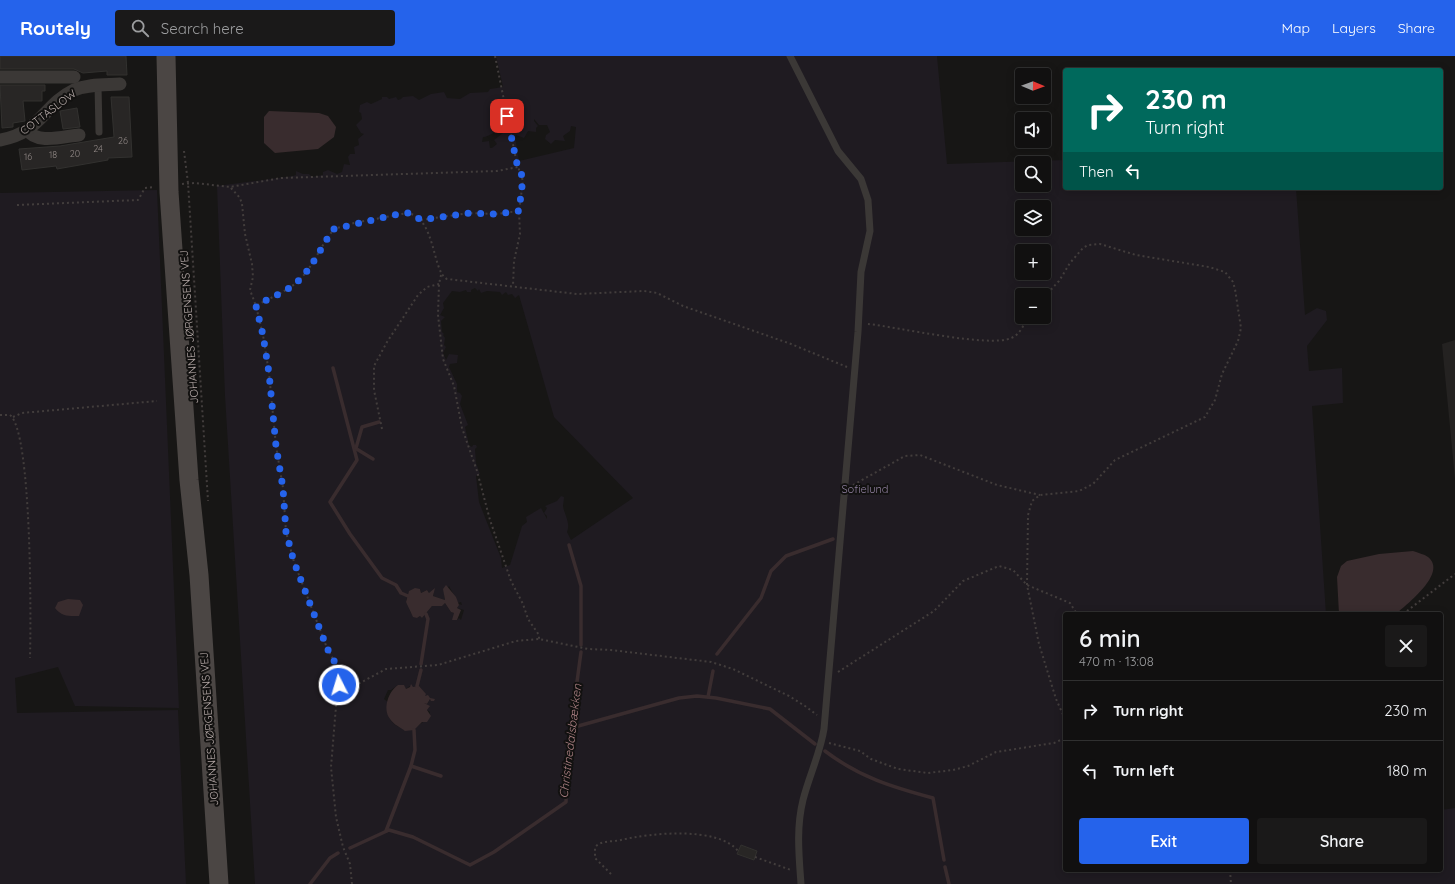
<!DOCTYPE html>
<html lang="en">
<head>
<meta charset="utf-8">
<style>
  :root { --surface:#111010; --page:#1a1919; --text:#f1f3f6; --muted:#9c9d9f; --line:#303030; --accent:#2563eb }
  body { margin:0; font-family:Quicksand,sans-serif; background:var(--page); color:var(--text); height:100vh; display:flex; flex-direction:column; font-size:15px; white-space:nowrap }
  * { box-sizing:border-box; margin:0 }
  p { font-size:13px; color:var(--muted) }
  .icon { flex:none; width:22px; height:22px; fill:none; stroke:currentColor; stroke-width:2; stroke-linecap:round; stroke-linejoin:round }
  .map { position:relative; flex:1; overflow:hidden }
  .sheet { position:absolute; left:1063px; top:556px; width:380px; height:260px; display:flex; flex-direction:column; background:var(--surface); border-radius:4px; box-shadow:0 2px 10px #0003,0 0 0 1px var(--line) }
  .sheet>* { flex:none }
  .guide { position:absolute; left:1063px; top:12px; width:380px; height:122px; border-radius:4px; box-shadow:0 2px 10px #0003,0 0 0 1px var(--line); background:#00695c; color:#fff; overflow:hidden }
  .needle { width:26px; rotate:91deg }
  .fabs { position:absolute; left:1015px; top:12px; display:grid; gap:8px }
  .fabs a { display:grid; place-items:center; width:36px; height:36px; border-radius:4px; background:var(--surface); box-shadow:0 2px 10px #0003,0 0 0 1px var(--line); font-size:20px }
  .pin { position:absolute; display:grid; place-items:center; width:34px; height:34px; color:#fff; margin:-17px; border-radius:8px; box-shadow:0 2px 6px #0006 }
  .me { position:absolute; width:44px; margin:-22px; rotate:355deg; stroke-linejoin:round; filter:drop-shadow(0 0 3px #0008) }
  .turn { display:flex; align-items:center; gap:14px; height:84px; padding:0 16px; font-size:18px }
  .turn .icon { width:52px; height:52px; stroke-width:2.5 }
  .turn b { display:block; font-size:28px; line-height:34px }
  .then { display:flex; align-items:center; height:38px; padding:0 16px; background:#0003; gap:8px; font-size:15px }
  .round { display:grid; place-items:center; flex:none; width:42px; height:42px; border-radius:4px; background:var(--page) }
  .head { display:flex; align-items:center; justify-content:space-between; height:68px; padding:0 16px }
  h1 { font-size:24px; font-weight:600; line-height:30px }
  .button { display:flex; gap:8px; margin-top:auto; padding:8px 16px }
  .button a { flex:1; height:46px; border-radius:4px; background:var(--accent); color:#fff; font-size:16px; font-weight:600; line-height:46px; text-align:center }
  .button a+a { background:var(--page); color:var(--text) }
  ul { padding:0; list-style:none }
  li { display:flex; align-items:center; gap:12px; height:60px; padding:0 16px; border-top:1px solid var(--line) }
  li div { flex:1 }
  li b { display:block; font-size:15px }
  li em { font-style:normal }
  header { display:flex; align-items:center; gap:24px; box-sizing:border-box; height:56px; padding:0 20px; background:var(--accent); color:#fff }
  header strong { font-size:19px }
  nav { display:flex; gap:22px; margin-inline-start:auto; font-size:14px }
  .search { width:280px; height:36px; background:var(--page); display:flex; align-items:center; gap:10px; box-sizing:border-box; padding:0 14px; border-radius:4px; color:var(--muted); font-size:15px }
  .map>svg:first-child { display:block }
  .built { fill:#242221 }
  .green { fill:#1f1b21; fill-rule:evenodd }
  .water { fill:#392c2e }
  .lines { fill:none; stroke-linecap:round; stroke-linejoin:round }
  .stream { stroke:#392c2e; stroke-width:3.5 }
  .building { fill:#282625; stroke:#32312f }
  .path { stroke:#423d3c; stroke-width:2; stroke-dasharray:2 3; stroke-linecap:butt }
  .lane { stroke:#3b3836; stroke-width:7 }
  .street { stroke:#3b3836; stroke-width:13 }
  .secondary { stroke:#4b4644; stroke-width:19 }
  .route { stroke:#2563eb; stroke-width:7; stroke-dasharray:0 12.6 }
  .labels { text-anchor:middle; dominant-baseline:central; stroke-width:4; stroke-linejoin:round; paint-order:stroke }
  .number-label { font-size:9px; fill:#928987 }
  .street-label { font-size:11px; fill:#b6aaa8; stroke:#121110 }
  .park-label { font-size:11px; fill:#90809f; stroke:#121110 }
  .water-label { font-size:12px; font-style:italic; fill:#ae8285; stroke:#121110 }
</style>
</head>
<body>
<header>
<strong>Routely</strong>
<div class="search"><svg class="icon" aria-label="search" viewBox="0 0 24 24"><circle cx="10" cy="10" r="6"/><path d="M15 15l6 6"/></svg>Search here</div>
<nav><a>Map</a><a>Layers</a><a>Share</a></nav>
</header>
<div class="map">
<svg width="1455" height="828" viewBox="0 0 1455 828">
  <rect width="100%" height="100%" fill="#171615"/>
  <polygon class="built" points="1455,284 1455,423 1442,288"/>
  <g class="green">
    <path d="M496,0H937L947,108L1065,104V132H1296L1305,259L1317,252L1326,255L1327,264L1307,290L1309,315L1342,312L1343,347L1312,350L1326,558H1065V814H1441V754L1455,752V828H255L225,340L217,130L293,120L296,119V115L303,118H309L312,121L323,119V116L328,114L337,118L342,116L344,108L350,109L348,101L350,98H355L354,91L359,89L358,83L364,78L361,77L356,69L362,63L361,57L359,56L360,49L367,46L371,48L382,43V41H387L389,43L396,41L398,44L401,43L403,41L413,40L419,44L431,38L444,36L447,42L460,43L470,37L488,36L490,33L503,31ZM534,63L539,69H547L550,76L546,79L545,83L551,88L555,84L565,85L563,80L570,75L571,70L576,71L574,92L519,105L515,81L516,79L524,82L528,75L536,76V72L538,70L534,65ZM502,74L503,77L494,84L497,88L492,92H490L489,85L482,86L483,81C490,81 493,75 502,74ZM1022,107H1044V129H1022ZM1022,151H1044V173H1022ZM1022,195H1044V217H1022ZM475,232L478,235L479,233L481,237L487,235L500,236L502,239L506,236L508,239L512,238L515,242L519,239L554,361L633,442L571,484L567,476C571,467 564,458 563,450C563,448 564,444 564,441L561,440L557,445L545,450L547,452L544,457L547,460V463L541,452L526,461L527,466L522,470L510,509L502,512L501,502L479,446L476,420L480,418L476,407L475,393L477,391L476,389H473L472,391L469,389L465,371L468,369L460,348L462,340L460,337L457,336V328L449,311L450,308L457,307L458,299L449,298L446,304L443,297L446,291L444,289L445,282L443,279L444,278L442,276L441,265L445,261L440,259L444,252L443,247L452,235L460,236L466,234L467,236H471V234ZM1022,239H1044V261H1022ZM449,530L458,547L461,546L462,549L459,548L457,552L464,554L461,564L459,562L457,564L454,557L451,556L445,547L442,550H432L422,562L420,560L417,562C412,559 409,555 409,549L406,546L408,538L411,534L420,533L421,537L427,534L429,537H434L433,540L445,544L444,539ZM398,629L406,633L410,630L416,632V630L420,631L425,640L433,644L430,643L427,648L424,647L429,651L427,654L430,656V661L412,674C394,672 386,665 388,646L384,643L388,634H391ZM741,789L757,795L754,804L737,798Z"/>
    <polygon points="157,134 179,652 75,650 58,611 15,622 17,657 178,654 186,828 0,828 0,137"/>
  </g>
  <g class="water">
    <polygon points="269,55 319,57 328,60 336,71 334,81 318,93 275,97 264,87 264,61"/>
    <path d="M1413,495C1418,497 1424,498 1428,501C1448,517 1407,548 1396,558H1339L1337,521L1341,510L1347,505L1379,498Z"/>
    <polygon points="446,529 456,541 459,549 457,552 461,554 457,564 452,564 454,557 451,556 445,547 442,550 432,550 422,562 420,560 417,562 413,561 406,546 409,535 415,532 420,533 421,537 427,534 429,537 435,532 433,540 445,544 443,533"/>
    <path d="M68,543L80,544L83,549L79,560C69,560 62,561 55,552L58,546Z"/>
    <path d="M411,628L413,631L419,630L426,638L425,640L428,639L430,642L435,643L434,645H431L430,643L427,648L424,647L430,650L427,654L431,660L427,666H422L414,674L405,675C400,671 394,669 390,663C382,652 389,635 398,629H404L406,633L410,631Z"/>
  </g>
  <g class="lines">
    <g class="stream">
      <polyline points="333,312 357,404 330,446 350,478 382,522 396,529 401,537 408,540"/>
      <polyline points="355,392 373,403"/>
      <polyline points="356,392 362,371 379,366"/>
      <polyline points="569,489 581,530 581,589"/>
      <polyline points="717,598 761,542 771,515 786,500 833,483"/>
      <polyline points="421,608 428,563 426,558"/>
      <polyline points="417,630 421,614"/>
      <polyline points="708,641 713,615"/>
      <polyline points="571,672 679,642 697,640 716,642 770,653 815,688"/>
      <path d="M825,695C859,721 892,731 933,742L944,804"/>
      <polyline points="411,710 441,720"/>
      <polyline points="386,775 411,710 415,694 414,674"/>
      <polyline points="350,792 389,774 413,781 470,809 494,796 566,746 568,693 581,596"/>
      <polyline points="945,811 949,828"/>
      <polyline points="310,828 330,802 338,797"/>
    </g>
  </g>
  <g class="building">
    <polygon points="0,0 126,0 127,19 107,19 107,15 83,17 74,13 0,13"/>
    <polygon points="0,29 45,29 45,35 42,35 42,45 23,45 25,65 13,67 13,71 2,72"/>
    <polygon points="111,41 129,41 132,101 108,102 108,104 57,113 56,110 22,114 19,93 60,90 114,81"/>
    <polygon points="77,52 80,71 63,73 60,55"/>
    <polygon points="741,789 757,795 754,804 737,798"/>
  </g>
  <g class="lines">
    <g class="path">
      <polyline points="495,0 517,108 523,125 519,155 520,178 514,205 513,230"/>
      <polyline points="184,95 188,127 208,445"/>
      <polyline points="182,128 195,127 230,131 281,122 497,115 518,111"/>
      <polyline points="231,132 240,142 242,148 245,178 252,208 253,221 250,234 256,250"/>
      <polyline points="17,149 138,144 145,132 154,131"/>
      <polyline points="421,164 469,157 496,158 519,155"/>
      <polyline points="441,219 439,228 438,259 443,303 454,330 462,372 477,415 490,464 511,525 523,548 528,563 539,579 539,583"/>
      <polyline points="1044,241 1059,225 1070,207 1083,192 1088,189 1100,188 1136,199 1209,211 1225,216 1233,226 1235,233 1241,272 1238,285 1222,318 1215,344 1205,361 1115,404 1093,428 1079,435 1040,439 1032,445 1028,459 1027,529 1039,588 1056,643 1065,663"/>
      <path d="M868,268C897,271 990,292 1011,282C1020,279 1024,268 1028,261"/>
      <path d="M0,359H10C32,376 31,566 30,602"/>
      <polyline points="13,361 22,357 157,345"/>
      <polyline points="382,373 374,334 374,310 387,286 418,239 427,231 439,228"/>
      <polyline points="853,429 905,400 920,399 997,429 1040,439"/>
      <polyline points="1403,558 1455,518"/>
      <polyline points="838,616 934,555 963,525 999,510 1013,514 1027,529 1070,547 1077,558"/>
      <polyline points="339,629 348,630 360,627 386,613 438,609 516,585 539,583 588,593 611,594 711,606 733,613 789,640 805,650 817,659"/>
      <polyline points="829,687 860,695 871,703 898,713 928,717 953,714 968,710 996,696 1054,687 1065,682"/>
      <polyline points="755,801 791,814"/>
      <polyline points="1230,814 1231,828"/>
      <path d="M611,818L595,802V791C602,784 612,786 621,784C650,777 718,770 738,795"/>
      <path d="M352,828L350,808L343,791L336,761L331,711L339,614L327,592L294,506L286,476L283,432L276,390L269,317L263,279L256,250C269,242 284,237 296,227C313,212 320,190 334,173L354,167L407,157C436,161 432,216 447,223L577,238L644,235L657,237L683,250L791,288L847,311"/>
    </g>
    <g class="lane">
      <path d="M790,0L838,95L861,123L868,144L870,175L861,216L858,276L824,673C820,698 809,720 803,744C796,772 799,800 801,828"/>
      <polyline points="98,29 99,76"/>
    </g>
    <g class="street">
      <polyline points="0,21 74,21"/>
      <path d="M28,74C36,89 65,80 79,79"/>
      <path d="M0,84C41,77 43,49 74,34C88,28 104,29 120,28"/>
    </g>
    <polyline class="secondary" points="166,0 169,136 189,424 199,519 219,828"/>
  </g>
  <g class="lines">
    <path class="route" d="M339,629V614L327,592L294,506L286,476L283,432L276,390L269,317L263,279L256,250C269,242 284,237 296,227C313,212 321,190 334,173L403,157H411L421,164L469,157L496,158L519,155L523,122L517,108L507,60"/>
  </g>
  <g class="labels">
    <g class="number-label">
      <text x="123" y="84">26</text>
      <text x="98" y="92">24</text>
      <text x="75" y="97">20</text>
      <text x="53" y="98">18</text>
      <text x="28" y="100">16</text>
    </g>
    <g class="street-label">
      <text transform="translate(48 56) rotate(-37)">COTTASLOW</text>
      <text transform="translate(189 271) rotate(-94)">JOHANNES JØRGENSENS VEJ</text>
      <text transform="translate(209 673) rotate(-94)">JOHANNES JØRGENSENS VEJ</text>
    </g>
    <g class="park-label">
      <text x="865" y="433">Sofielund</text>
    </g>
    <g class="water-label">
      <text transform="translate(570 685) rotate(-83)">Christinedalsbækken</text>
    </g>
  </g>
</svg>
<div class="fabs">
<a><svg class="needle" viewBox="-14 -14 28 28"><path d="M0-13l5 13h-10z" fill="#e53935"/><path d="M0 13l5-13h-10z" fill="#9c9d9f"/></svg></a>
<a><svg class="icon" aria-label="sound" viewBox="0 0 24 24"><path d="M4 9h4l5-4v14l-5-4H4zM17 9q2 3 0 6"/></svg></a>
<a><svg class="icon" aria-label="search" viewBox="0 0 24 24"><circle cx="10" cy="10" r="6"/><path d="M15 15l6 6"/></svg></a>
<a><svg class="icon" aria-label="layers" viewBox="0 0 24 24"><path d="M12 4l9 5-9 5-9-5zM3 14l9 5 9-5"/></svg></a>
<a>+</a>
<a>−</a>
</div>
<div class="pin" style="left:507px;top:60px;background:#d93025"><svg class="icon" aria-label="arrive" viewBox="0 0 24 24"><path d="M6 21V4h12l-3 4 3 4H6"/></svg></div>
<svg class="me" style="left:339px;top:629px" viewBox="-20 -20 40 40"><circle r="17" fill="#2563eb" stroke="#fff" stroke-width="3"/><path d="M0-11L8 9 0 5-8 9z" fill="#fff"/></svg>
<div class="guide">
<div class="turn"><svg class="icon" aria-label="right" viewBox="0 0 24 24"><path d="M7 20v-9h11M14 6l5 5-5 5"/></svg><div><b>230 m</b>Turn right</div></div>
<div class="then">Then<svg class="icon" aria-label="left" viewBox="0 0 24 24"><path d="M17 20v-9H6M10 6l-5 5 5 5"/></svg></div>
</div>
<section class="sheet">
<div class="head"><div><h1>6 min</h1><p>470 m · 13:08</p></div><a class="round"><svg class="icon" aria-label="close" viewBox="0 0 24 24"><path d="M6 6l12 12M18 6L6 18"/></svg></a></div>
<ul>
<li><svg class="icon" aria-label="right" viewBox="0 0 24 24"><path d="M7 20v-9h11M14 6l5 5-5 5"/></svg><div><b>Turn right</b></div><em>230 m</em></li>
<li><svg class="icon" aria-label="left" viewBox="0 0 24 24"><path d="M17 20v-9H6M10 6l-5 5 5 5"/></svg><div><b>Turn left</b></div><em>180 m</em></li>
</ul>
<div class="button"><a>Exit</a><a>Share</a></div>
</section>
</div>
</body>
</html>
